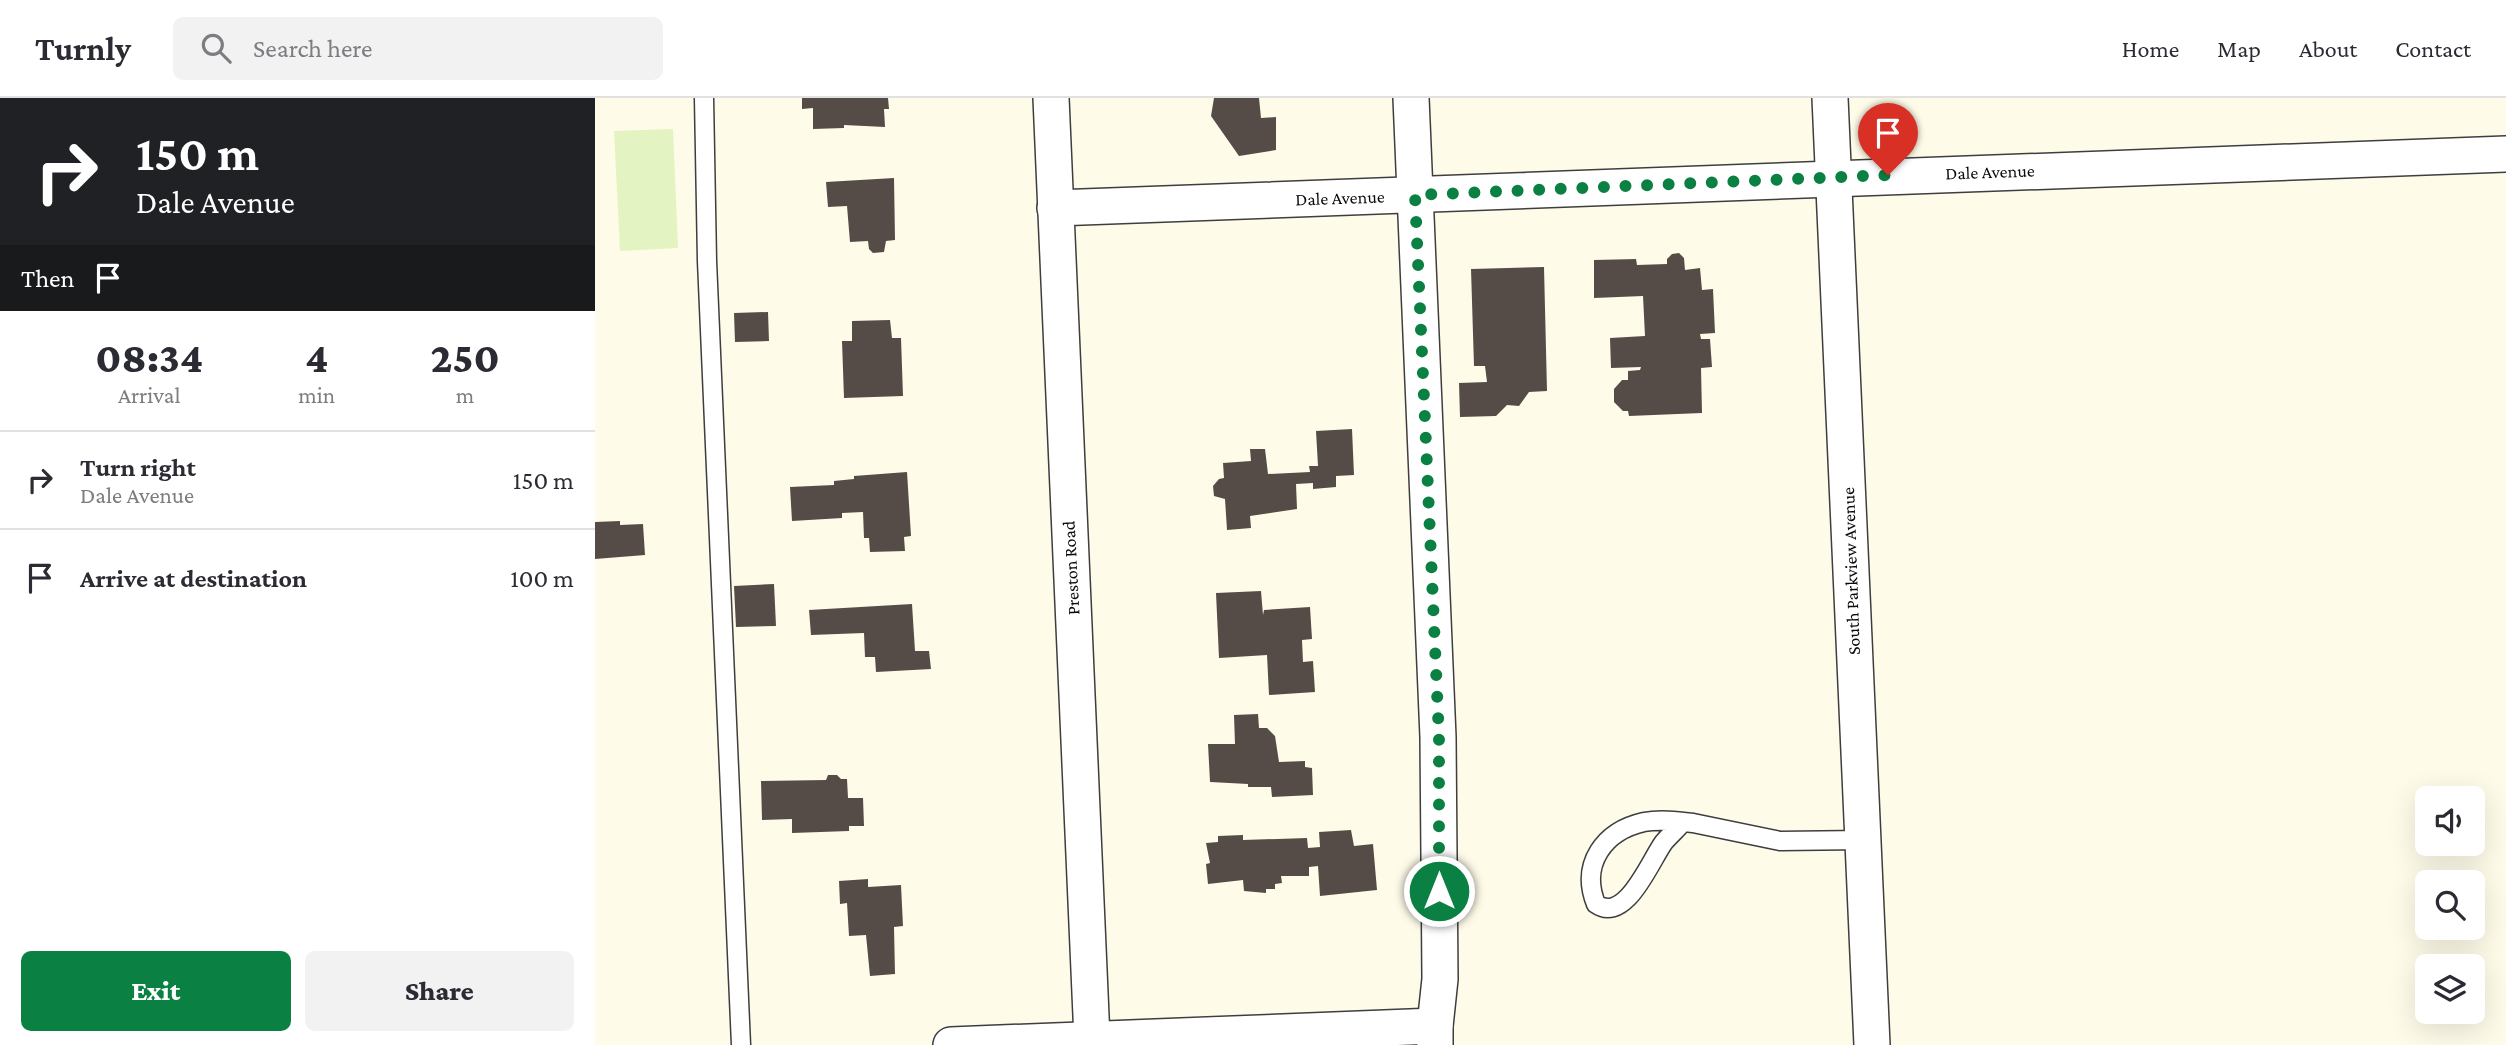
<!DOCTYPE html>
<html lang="en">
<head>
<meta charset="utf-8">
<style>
  :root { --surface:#fff; --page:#f2f2f3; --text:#2b2b33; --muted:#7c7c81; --line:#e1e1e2; --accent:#0b8043 }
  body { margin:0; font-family:"Crimson Pro",serif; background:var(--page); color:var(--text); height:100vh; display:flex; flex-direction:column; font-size:26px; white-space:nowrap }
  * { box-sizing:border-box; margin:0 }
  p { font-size:23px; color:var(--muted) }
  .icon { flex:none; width:38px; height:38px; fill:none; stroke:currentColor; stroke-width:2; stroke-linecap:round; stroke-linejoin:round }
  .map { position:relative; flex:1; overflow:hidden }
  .sheet { display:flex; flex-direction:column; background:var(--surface); width:595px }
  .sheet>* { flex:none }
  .guide { background:#202124; color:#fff; overflow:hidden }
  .controls { position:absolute; left:1820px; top:688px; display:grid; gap:14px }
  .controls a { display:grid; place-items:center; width:70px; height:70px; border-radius:10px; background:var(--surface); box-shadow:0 7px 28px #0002; font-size:35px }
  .pin { position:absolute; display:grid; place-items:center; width:60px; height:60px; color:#fff; margin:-72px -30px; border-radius:50% 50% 50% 0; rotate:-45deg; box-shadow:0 0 7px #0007 }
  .pin .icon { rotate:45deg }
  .me { position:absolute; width:77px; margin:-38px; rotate:0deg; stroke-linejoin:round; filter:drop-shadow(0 0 5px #0008) }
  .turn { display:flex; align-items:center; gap:24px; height:147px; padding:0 21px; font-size:32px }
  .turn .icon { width:91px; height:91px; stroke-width:2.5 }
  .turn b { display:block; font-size:49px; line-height:60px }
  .then { display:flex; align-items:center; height:66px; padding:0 21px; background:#0003; gap:14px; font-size:26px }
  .eta { display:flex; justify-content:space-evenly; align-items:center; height:119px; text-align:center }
  .eta b { font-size:42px; font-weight:800; line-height:49px }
  .action { display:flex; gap:14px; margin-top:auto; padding:14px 21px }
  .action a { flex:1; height:80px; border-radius:10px; background:var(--accent); color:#fff; font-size:28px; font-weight:800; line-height:80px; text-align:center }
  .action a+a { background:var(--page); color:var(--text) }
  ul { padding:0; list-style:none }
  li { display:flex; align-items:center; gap:21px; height:98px; padding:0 21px; border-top:2px solid var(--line) }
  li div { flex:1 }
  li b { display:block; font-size:26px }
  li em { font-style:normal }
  header { display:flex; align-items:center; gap:42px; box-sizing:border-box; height:98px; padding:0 35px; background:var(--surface); border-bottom:2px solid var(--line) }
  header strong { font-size:33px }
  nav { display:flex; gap:38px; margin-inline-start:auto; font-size:24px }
  .search { width:490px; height:63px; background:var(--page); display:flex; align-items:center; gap:18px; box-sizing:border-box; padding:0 24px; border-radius:10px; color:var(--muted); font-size:26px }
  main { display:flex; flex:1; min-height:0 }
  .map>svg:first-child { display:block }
  .pitch { fill:#e3f3c2 }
  .building { fill:#554c47 }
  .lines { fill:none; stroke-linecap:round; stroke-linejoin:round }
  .lane-casing { stroke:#3e3e3e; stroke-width:21 }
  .street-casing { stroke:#3e3e3e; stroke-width:38 }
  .lane { stroke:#fff; stroke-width:18 }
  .street { stroke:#fff; stroke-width:35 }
  .route { stroke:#0b8043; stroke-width:12; stroke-dasharray:0 21.6 }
  .labels { text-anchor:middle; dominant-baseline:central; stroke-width:7; stroke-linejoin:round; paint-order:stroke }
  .street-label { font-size:18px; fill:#0b0b0b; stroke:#fff }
</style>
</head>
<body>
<header>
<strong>Turnly</strong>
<div class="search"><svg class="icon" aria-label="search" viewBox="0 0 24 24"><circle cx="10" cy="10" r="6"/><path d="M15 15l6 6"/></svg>Search here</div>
<nav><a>Home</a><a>Map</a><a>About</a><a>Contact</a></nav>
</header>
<main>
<section class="sheet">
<div class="guide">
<div class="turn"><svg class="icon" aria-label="right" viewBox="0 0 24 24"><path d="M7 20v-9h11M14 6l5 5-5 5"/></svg><div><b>150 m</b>Dale Avenue</div></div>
<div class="then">Then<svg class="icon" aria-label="arrive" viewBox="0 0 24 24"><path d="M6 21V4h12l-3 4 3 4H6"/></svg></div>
</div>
<div class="eta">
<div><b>08:34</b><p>Arrival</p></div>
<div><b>4</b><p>min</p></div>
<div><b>250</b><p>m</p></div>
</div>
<ul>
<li><svg class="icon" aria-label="right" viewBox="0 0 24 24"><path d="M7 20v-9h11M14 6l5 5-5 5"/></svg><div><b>Turn right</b><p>Dale Avenue</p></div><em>150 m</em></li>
<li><svg class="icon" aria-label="arrive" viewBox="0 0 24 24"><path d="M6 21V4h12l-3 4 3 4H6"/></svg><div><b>Arrive at destination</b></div><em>100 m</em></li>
</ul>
<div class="action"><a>Exit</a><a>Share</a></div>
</section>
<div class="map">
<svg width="1911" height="947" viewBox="0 0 1911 947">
  <rect width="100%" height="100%" fill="#fffbe9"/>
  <polygon class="pitch" points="78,31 83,150 25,153 19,33"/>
  <g class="building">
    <polygon points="207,0 293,0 294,11 289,11 290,29 249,27 249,30 218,31 218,10 207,11"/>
    <polygon points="619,0 664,0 666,20 681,19 681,52 644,58 616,18"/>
    <polygon points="299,80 300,142 291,143 289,154 278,155 274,151 273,143 255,144 252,108 233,109 231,84"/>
    <polygon points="1084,155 1089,160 1090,172 1105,170 1107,192 1118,191 1120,235 1105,236 1106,241 1115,241 1117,269 1106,270 1107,315 1034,318 1033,313 1028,313 1019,304 1019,291 1027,282 1033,282 1033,273 1045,272 1046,269 1016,270 1015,240 1050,238 1048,198 999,200 999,162 1041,161 1042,167 1072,166 1072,161 1077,156"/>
    <polygon points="949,169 952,293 934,294 924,308 912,307 901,318 865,319 864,285 892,284 890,268 879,268 876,171"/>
    <polygon points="173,214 174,243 140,244 139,215"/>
    <polygon points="295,222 297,240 306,240 308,298 249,300 247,243 257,243 257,223"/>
    <polygon points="757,331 759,377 741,378 741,389 718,391 718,385 701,386 702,411 655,418 656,430 632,432 630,401 619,398 618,388 624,381 629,380 628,365 656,363 655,351 670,351 673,376 715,374 714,368 723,368 721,333"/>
    <polygon points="312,374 316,438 309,439 310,453 275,454 274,440 269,440 268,414 247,415 247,420 197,423 195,389 239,387 239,383 259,381 259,378"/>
    <polygon points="25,423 25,427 48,426 50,457 0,461 0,424"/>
    <polygon points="179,486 181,528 141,529 139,488"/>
    <polygon points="666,493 668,517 669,512 715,509 717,541 707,542 708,564 718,563 720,594 674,597 672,557 624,560 621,495"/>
    <polygon points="317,506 320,553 334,553 336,571 281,574 280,559 270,559 269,535 216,537 214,512"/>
    <polygon points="663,616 664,630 672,630 680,638 684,664 710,663 710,669 717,670 718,697 677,699 676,689 653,689 653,686 615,684 613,646 640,646 639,617"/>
    <polygon points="233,677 242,677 246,681 252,681 253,700 268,700 269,728 254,728 254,733 197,735 197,721 167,722 166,683 231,682"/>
    <polygon points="756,732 759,748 778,746 782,792 725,798 723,768 714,769 714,778 686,778 687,785 680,786 680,791 671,791 671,795 649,793 648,782 613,786 611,766 615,765 611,745 623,744 623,738 648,737 648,742 712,740 713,750 725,749 724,734"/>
    <polygon points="273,781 273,789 306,787 308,828 299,829 300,876 275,878 271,837 254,838 252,805 245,806 244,783"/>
  </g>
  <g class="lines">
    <g class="lane-casing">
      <g id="lane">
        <polyline points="109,0 112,163 146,947"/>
        <path d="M1088,724C1082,731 1075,737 1069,744C1056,761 1031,827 1001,806C985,766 1009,733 1049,724C1065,721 1082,723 1098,725L1185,743L1268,742"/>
      </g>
    </g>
    <g class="street-casing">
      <g id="street">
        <polyline points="456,0 497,941"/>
        <polyline points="816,0 843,639 845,881 840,928 840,947"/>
        <polyline points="1235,0 1277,947"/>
        <polyline points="460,110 1911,56"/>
        <polyline points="356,947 840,928"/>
      </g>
    </g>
    <use href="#lane" class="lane"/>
    <use href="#street" class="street"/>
  </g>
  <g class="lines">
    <polyline class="route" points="844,793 844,639 820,97 1293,77"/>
  </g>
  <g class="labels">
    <g class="street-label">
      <text transform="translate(1395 74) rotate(-2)">Dale Avenue</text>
      <text transform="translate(745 100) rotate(-2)">Dale Avenue</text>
      <text transform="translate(476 470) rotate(-93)">Preston Road</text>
      <text transform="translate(1256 473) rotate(-92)">South Parkview Avenue</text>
    </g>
  </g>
</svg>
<div class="controls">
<a><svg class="icon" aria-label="sound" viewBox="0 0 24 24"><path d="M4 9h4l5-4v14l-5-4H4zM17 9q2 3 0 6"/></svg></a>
<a><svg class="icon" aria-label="search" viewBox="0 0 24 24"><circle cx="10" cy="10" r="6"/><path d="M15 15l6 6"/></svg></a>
<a><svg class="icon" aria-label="layers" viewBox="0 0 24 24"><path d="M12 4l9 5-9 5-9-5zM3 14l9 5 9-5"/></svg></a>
</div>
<div class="pin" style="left:1293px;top:77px;background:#d93025"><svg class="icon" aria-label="arrive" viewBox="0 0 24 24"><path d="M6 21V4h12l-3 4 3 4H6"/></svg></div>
<svg class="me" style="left:844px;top:793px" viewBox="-20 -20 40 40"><circle r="17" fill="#0b8043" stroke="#fff" stroke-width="3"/><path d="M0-11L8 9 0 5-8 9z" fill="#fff"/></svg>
</div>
</main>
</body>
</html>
